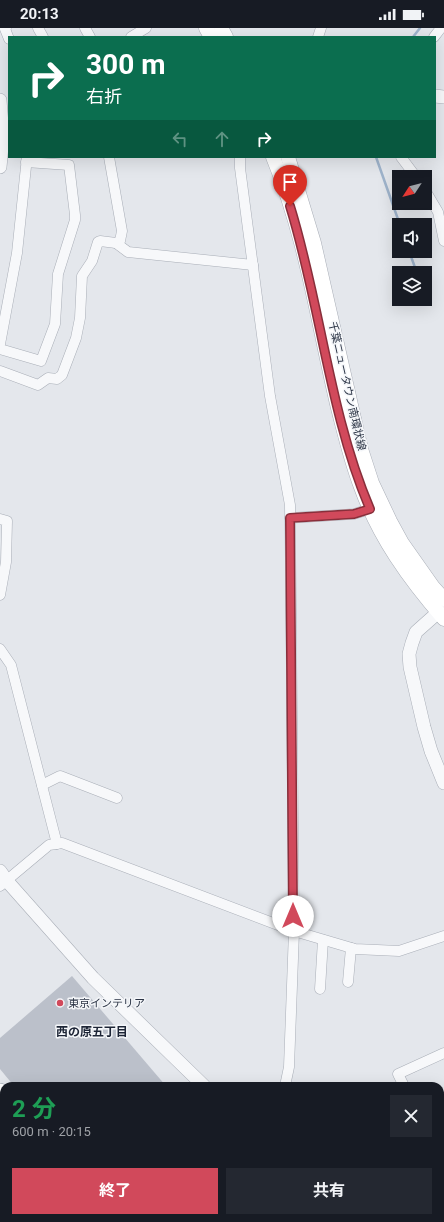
<!DOCTYPE html>
<html lang="ja">
<head>
<meta charset="utf-8">
<style>
  :root { --surface:#171b24; --page:#242831; --text:#f1f3f6; --muted:#9ea1a6; --accent:#d1495b }
  body { margin:0; font-family:Roboto,"Noto Sans JP",sans-serif; background:var(--page); color:var(--text); height:100vh; display:flex; flex-direction:column; font-size:15px; white-space:nowrap }
  * { box-sizing:border-box; margin:0 }
  p { font-size:13px; color:var(--muted) }
  .icon { flex:none; width:22px; height:22px; fill:none; stroke:currentColor; stroke-width:2; stroke-linecap:round; stroke-linejoin:round }
  .map { position:relative; flex:1; overflow:hidden }
  .panel { position:absolute; left:0px; top:1054px; width:444px; height:140px; display:flex; flex-direction:column; background:var(--surface); border-radius:12px 12px 0 0; box-shadow:0 4px 16px #0002 }
  .panel>* { flex:none }
  .top-card { position:absolute; left:8px; top:8px; width:428px; height:122px; border-radius:0px; box-shadow:0 4px 16px #0002; background:#0b6e4f; color:#fff; overflow:hidden }
  .needle { width:26px; rotate:234deg }
  .fabs { position:absolute; left:392px; top:142px; display:grid; gap:8px }
  .fabs a { display:grid; place-items:center; width:40px; height:40px; border-radius:0px; background:var(--surface); box-shadow:0 4px 16px #0002; font-size:20px }
  .pin { position:absolute; display:grid; place-items:center; width:34px; height:34px; color:#fff; margin:-41px -17px; border-radius:50% 50% 50% 0; rotate:-45deg; box-shadow:0 0 4px #0007 }
  .pin .icon { rotate:45deg }
  .me { position:absolute; width:44px; margin:-22px; rotate:0deg; stroke-linejoin:round; filter:drop-shadow(0 0 3px #0008) }
  .turn { display:flex; align-items:center; gap:14px; height:84px; padding:0 12px; font-size:18px }
  .turn .icon { width:52px; height:52px; stroke-width:2.5 }
  .turn b { display:block; font-size:28px; line-height:34px }
  .lanes { display:flex; align-items:center; height:38px; padding:0 12px; background:#0003; justify-content:center; gap:20px; direction:ltr }
  .lanes .off { opacity:.35 }
  .round { display:grid; place-items:center; flex:none; width:42px; height:42px; border-radius:0px; background:var(--page) }
  .headline { display:flex; align-items:center; justify-content:space-between; height:68px; padding:0 12px }
  h1 { font-size:24px; font-weight:700; line-height:30px; color:#1e9e55 }
  .action { display:flex; gap:8px; margin-top:auto; padding:8px 12px }
  .action a { flex:1; height:46px; border-radius:0px; background:var(--accent); color:#fff; font-size:16px; font-weight:700; line-height:46px; text-align:center }
  .action a+a { background:var(--page); color:var(--text) }
  .status { display:flex; justify-content:space-between; align-items:center; height:28px; padding:0 20px; background:var(--surface); direction:ltr }
  .status svg { height:11px; fill:currentColor }
  .map>svg:first-child { display:block }
  .built { fill:#d2d6de }
  .lines { fill:none; stroke-linecap:round; stroke-linejoin:round }
  .stream { stroke:#9fb4cc; stroke-width:2.5 }
  .building { fill:#bbc0ca }
  .minor-casing { stroke:#a9aeb7; stroke-width:11 }
  .tertiary-casing { stroke:#a9aeb7; stroke-width:14 }
  .secondary-casing { stroke:#a9aeb7; stroke-width:15 }
  .trunk-casing { stroke:#8b94a3; stroke-width:18 }
  .minor { stroke:#f7f8fa; stroke-width:10 }
  .tertiary { stroke:#f7f8fa; stroke-width:13 }
  .secondary { stroke:#fff; stroke-width:14 }
  .trunk { stroke:#fff; stroke-width:17 }
  .rail-casing { stroke:#7d8696; stroke-width:4 }
  .rail { stroke:#f4f6f9; stroke-width:2.5; stroke-dasharray:8; stroke-linecap:butt }
  .route-casing { stroke:#882f3b; stroke-width:10 }
  .route { stroke:#d1495b; stroke-width:7 }
  .poi-dot { fill:#d1495b; stroke:#f4f6f9; stroke-width:1.5 }
  .labels { text-anchor:middle; dominant-baseline:central; stroke-width:3; stroke-linejoin:round; paint-order:stroke }
  .street-label { font-size:11px; fill:#2b3445; stroke:#f4f6f9 }
  .poi-label { font-size:11px; fill:#2b3445; stroke:#f4f6f9; text-anchor:start }
  .neighbourhood-label { font-size:12px; font-weight:bold; fill:#1d2536; stroke:#f4f6f9 }
</style>
</head>
<body>
<div class="status"><b>20:13</b><svg viewBox="0 0 49 12"><path d="M0 12V9h3v3zM5 12V6h3v6zM10 12V3h3v9zM15 12V0h3v12zM26 1h20v11H26zM47 4h2v5h-2z"/></svg></div>
<div class="map">
<svg width="444" height="1194" viewBox="0 0 444 1194">
  <rect width="100%" height="100%" fill="#e4e7ec"/>
  <polygon class="built" points="129,1190 207,1190 203,1194 133,1194"/>
  <g class="lines">
    <g class="stream">
      <polyline points="413,9 420,0"/>
      <polyline points="376,129 400,197"/>
      <polyline points="409,223 417,245"/>
    </g>
  </g>
  <g class="building">
    <polygon points="72,948 166,1058 14,1058 0,1041 0,1010"/>
    <polygon points="223,1190 290,1190 285,1194 218,1194"/>
  </g>
  <g class="lines">
    <g class="minor-casing">
      <g id="minor">
        <polyline points="6,0 5,1 9,11"/>
        <polyline points="38,0 43,9"/>
        <polyline points="85,0 90,9"/>
        <polyline points="131,9 146,0"/>
        <polyline points="318,9 321,0"/>
        <polyline points="434,9 441,0"/>
        <polyline points="240,129 240,140 270,368 290,477 294,903 289,1039 285,1058"/>
        <polyline points="401,129 416,149"/>
        <polyline points="425,162 438,184 444,213"/>
        <polyline points="116,215 128,224 253,237"/>
        <polyline points="0,316 17,225 27,129"/>
        <polyline points="0,321 41,333 55,296 58,246 75,192 75,187 69,137 26,134"/>
        <polyline points="0,343 38,357 48,350 57,351 62,347 76,310 80,290 82,248 92,233 98,214 100,213 116,215 120,213 122,203 109,129"/>
        <polyline points="290,490 354,486 376,479"/>
        <polyline points="0,491 7,493 6,534 0,567"/>
        <polyline points="0,621 11,637 57,816"/>
        <polyline points="42,757 60,748 117,770"/>
        <polyline points="0,858 49,817 62,815 294,903 355,921 399,923 444,908"/>
        <polyline points="348,954 351,920"/>
        <polyline points="320,961 323,912"/>
        <polyline points="404,1058 398,1046 444,1025"/>
        <polyline points="440,1073 444,1080"/>
        <polyline points="346,1190 348,1194"/>
      </g>
    </g>
    <g class="tertiary-casing">
      <g id="tertiary">
        <polyline points="435,68 444,69"/>
        <polyline points="0,72 3,108 0,139"/>
        <polyline points="444,579 416,604 412,615 409,626 410,639 424,699 431,723 444,755"/>
        <polyline points="0,843 7,853 93,950 204,1058"/>
        <polyline points="329,1190 331,1194"/>
      </g>
    </g>
    <g class="secondary-casing">
      <g id="secondary">
        <polyline points="206,0 211,9"/>
        <polyline points="221,0 226,9"/>
        <path d="M273,129C306,209 318,296 338,380C345,407 351,433 361,459C379,509 409,551 444,591"/>
        <polyline points="288,129 314,215 361,421 372,455 390,493 402,515 433,559 444,571"/>
      </g>
    </g>
    <g class="trunk-casing">
      <g id="trunk">
        <polyline points="0,1064 4,1069"/>
        <polyline points="0,1105 4,1109"/>
        <polyline points="75,1190 78,1194"/>
        <polyline points="111,1190 115,1194"/>
      </g>
    </g>
    <use href="#minor" class="minor"/>
    <use href="#tertiary" class="tertiary"/>
    <use href="#secondary" class="secondary"/>
    <use href="#trunk" class="trunk"/>
    <g class="rail-casing">
      <g id="rail">
        <polyline points="0,1137 4,1142"/>
        <polyline points="40,1190 44,1194"/>
      </g>
    </g>
    <use href="#rail" class="rail"/>
  </g>
  <g class="lines">
    <g class="route-casing">
      <path id="route" d="M290,178C321,278 329,385 370,481L354,486L290,490L293,888"/>
    </g>
    <use href="#route" class="route"/>
  </g>
  <circle class="poi-dot" cx="60" cy="975" r="4"/>
  <g class="labels">
    <g class="street-label">
      <text transform="translate(347 358) rotate(77)">千葉ニュータウン南環状線</text>
    </g>
    <g class="poi-label">
      <text x="68" y="975">東京インテリア</text>
    </g>
    <g class="neighbourhood-label">
      <text x="92" y="1004">西の原五丁目</text>
    </g>
  </g>
</svg>
<div class="fabs">
<a><svg class="needle" viewBox="-14 -14 28 28"><path d="M0-13l5 13h-10z" fill="#e53935"/><path d="M0 13l5-13h-10z" fill="#9ea1a6"/></svg></a>
<a><svg class="icon" aria-label="sound" viewBox="0 0 24 24"><path d="M4 9h4l5-4v14l-5-4H4zM17 9q2 3 0 6"/></svg></a>
<a><svg class="icon" aria-label="layers" viewBox="0 0 24 24"><path d="M12 4l9 5-9 5-9-5zM3 14l9 5 9-5"/></svg></a>
</div>
<div class="pin" style="left:290px;top:178px;background:#d93025"><svg class="icon" aria-label="arrive" viewBox="0 0 24 24"><path d="M6 21V4h12l-3 4 3 4H6"/></svg></div>
<svg class="me" style="left:293px;top:888px" viewBox="-20 -20 40 40"><circle r="19" fill="#fff"/><path d="M0-13L10 11 0 6-10 11z" fill="#d1495b"/></svg>
<div class="top-card">
<div class="turn"><svg class="icon" aria-label="right" viewBox="0 0 24 24"><path d="M7 20v-9h11M14 6l5 5-5 5"/></svg><div><b>300 m</b>右折</div></div>
<div class="lanes"><svg class="icon off" aria-label="left" viewBox="0 0 24 24"><path d="M17 20v-9H6M10 6l-5 5 5 5"/></svg><svg class="icon off" aria-label="ahead" viewBox="0 0 24 24"><path d="M12 20V5M6 11l6-6 6 6"/></svg><svg class="icon" aria-label="right" viewBox="0 0 24 24"><path d="M7 20v-9h11M14 6l5 5-5 5"/></svg></div>
</div>
<section class="panel">
<div class="headline"><div><h1>2 分</h1><p>600 m · 20:15</p></div><a class="round"><svg class="icon" aria-label="close" viewBox="0 0 24 24"><path d="M6 6l12 12M18 6L6 18"/></svg></a></div>
<div class="action"><a>終了</a><a>共有</a></div>
</section>
</div>
</body>
</html>
